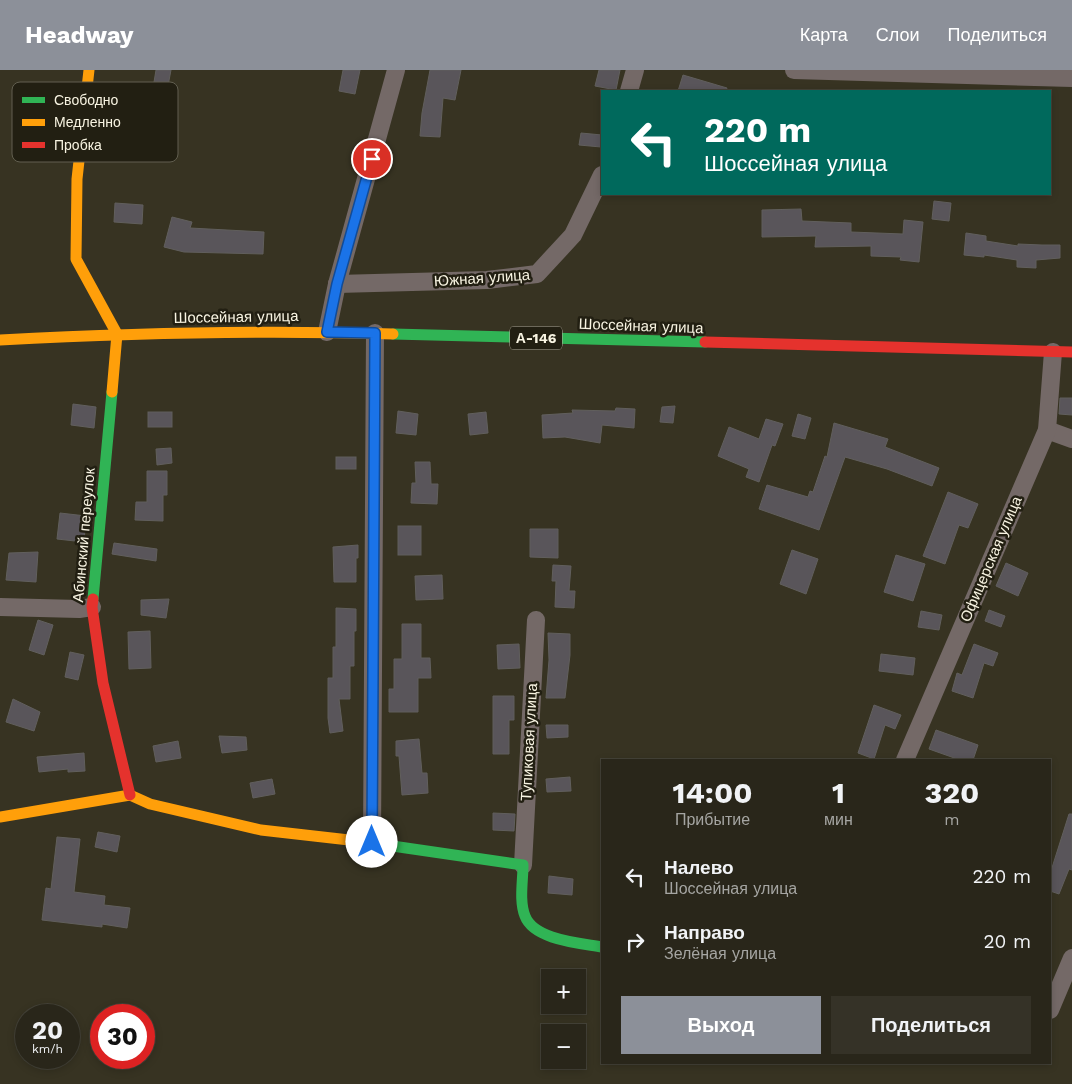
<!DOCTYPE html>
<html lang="ru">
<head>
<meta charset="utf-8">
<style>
  :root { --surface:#29261a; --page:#353227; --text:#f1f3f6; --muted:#a5a5a2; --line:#454339; --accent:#8c9099 }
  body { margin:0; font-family:"Work Sans",sans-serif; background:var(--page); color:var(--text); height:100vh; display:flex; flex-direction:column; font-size:19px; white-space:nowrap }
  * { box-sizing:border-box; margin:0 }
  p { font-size:16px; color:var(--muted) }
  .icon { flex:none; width:28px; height:28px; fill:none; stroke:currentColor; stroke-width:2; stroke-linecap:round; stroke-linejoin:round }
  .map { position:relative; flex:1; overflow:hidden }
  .sheet { position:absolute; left:601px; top:689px; width:450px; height:305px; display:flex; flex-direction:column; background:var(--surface); border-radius:0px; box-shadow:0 2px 8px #0003,0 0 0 1px var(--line) }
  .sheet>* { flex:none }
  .hud { position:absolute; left:601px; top:20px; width:450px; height:105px; border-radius:0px; box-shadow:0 2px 8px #0003,0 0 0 1px var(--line); background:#00695c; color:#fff; overflow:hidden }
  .tools { position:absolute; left:541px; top:899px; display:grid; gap:10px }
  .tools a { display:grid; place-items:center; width:45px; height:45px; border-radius:0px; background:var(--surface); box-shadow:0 2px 8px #0003,0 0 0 1px var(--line); font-size:25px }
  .speed { position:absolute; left:15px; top:934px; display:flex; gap:10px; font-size:25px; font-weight:700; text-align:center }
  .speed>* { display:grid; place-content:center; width:65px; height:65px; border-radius:50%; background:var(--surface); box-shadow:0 2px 8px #0003,0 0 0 1px var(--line); line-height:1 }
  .speed small { font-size:12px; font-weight:400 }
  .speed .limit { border:8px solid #d22; background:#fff; color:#111 }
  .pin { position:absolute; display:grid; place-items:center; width:42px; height:42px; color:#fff; margin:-21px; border:2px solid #fff; border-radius:50%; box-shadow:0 1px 5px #0007 }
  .me { position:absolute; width:55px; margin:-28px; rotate:0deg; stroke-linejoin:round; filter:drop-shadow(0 0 4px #0008) }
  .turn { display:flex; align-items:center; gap:18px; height:105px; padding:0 20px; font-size:22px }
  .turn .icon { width:65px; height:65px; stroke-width:2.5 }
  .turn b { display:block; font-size:35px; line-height:42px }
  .eta { display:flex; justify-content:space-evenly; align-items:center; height:85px; text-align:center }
  .eta b { font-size:30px; font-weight:700; line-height:35px }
  .button { display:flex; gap:10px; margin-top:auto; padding:10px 20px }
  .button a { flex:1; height:58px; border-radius:0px; background:var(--accent); color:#fff; font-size:20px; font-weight:700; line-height:58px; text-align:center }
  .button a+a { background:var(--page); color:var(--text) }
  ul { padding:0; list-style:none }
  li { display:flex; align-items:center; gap:15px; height:65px; padding:0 20px }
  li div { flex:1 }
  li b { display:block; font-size:19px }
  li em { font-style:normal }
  header { display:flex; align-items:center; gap:30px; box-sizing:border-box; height:70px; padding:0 25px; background:var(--accent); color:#fff }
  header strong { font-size:24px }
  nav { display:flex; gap:28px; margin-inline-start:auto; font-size:18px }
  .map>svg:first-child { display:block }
  .building { fill:#59555a; stroke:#615f5d }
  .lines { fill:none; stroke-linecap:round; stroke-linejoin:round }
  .street { stroke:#746967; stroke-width:18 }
  .fast { stroke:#30b455; stroke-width:11 }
  .slow { stroke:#ff9f0a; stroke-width:11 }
  .jam { stroke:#e5322d; stroke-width:11 }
  .route-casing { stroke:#114b97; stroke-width:12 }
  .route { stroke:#1a73e8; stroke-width:9 }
  .labels { text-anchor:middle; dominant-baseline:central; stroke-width:5; stroke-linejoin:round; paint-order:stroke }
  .shield { fill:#221f12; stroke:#b8b4a4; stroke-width:1 }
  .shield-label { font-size:14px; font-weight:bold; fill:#f8f4e2 }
  .street-label { font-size:15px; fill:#f8f4e2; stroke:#221f12 }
  .key { fill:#221f12; stroke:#625f50; stroke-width:1 }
  .key-label { font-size:14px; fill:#f8f4e2 }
</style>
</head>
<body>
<header>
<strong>Headway</strong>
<nav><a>Карта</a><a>Слои</a><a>Поделиться</a></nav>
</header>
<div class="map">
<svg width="1072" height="1014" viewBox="0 0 1072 1014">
  <rect width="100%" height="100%" fill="#373322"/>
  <g class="building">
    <polygon points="156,0 171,0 167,21 153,18"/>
    <polygon points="343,0 360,0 355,24 339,21"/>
    <polygon points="430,0 461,0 455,30 443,28 440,67 420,66 422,43"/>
    <polygon points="599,0 620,0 616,20 595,16"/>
    <polygon points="683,5 727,18 726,21 678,21"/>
    <polygon points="581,63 602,65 601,77 579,75"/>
    <polygon points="934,131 951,133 949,151 932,149"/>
    <polygon points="115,133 143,135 142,154 114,152"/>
    <polygon points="801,139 802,151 851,153 851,162 903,164 904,150 923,152 919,192 900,190 901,187 871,186 871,176 815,177 816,166 762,167 762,140"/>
    <polygon points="172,147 192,152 190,158 264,162 263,184 184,182 164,177"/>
    <polygon points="966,163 986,166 986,171 1018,176 1018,174 1042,175 1060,175 1060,188 1036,190 1036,198 1017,197 1017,190 984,185 984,187 964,185"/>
    <polygon points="1060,328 1072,328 1072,345 1059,344"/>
    <polygon points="73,334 96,337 94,358 71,355"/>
    <polygon points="675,336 673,353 660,352 662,337"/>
    <polygon points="616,338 635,339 634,358 602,355 600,373 565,367 543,368 542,345 573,343 572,340 615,341"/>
    <polygon points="398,341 418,344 416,365 396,363"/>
    <rect x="148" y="342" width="24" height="15"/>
    <polygon points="486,342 488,363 470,365 468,344"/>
    <polygon points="798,344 811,348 805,369 792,366"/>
    <polygon points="766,349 783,354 775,376 772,375 759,412 746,407 749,399 718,386 729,357 759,369"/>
    <polygon points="834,353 888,369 885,377 939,398 932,416 887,399 845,387 819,460 759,439 767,415 808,427 810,421 813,422 825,386 827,387"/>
    <polygon points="171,378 172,393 157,395 156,379"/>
    <rect x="336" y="387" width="20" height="12"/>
    <polygon points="415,392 430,392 431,414 438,414 437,434 411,433 412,413 416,413"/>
    <polygon points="147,401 167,401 167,425 163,425 163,451 135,450 136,432 147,432"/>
    <polygon points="948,422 978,434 968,458 959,455 945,494 923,486"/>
    <polygon points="60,443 86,446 84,472 57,469"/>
    <rect x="398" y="456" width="23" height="29"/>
    <polygon points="530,459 558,459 558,488 530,487"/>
    <polygon points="114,473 157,479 156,491 112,484"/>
    <polygon points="358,475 358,488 356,488 356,512 334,512 333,477"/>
    <polygon points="792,480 818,489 806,524 780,514"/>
    <polygon points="38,482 36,512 6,510 9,483"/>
    <polygon points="896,485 925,494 913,531 884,522"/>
    <polygon points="1006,493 1028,503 1018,526 996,516"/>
    <polygon points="553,495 571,496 569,521 575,521 574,538 555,537 556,511 552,511"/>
    <polygon points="442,505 443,529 416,530 415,506"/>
    <polygon points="169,529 166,548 141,545 141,530"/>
    <polygon points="336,538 356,539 356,561 354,561 354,596 350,596 350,629 339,629 343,661 330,663 328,648 328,608 333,608 333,577 336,577"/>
    <polygon points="989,540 1005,546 1001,557 985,551"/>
    <polygon points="921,541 942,545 939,560 918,557"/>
    <polygon points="38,550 53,555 44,585 29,580"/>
    <polygon points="402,554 421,554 421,588 430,588 431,608 418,608 418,642 389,642 389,619 394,619 394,589 402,589"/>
    <polygon points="150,561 151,598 129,599 128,562"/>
    <polygon points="548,563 570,564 570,585 565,628 546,628 549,590"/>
    <polygon points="519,574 520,598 498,599 497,575"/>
    <polygon points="974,574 998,583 993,596 984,593 973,628 952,621 957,603 962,605"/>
    <polygon points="70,582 84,585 78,610 65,607"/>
    <polygon points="881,584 915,588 913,605 879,601"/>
    <polygon points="493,626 514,626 514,650 509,650 509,684 493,684"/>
    <polygon points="13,629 40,642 34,661 6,652"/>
    <polygon points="874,635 901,645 895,659 885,655 874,689 858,683"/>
    <polygon points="546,655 568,655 568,667 547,668"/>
    <polygon points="936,660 978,675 973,690 960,690 929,679"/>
    <polygon points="219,666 246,667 247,680 222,683"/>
    <polygon points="419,669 422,703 427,703 428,723 402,725 399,686 396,686 396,671"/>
    <polygon points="178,671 181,688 156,692 153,676"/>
    <polygon points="84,683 85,701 68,702 68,699 39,702 37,687"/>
    <polygon points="570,707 571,721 547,722 546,709"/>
    <polygon points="272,709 275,724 253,728 250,713"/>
    <polygon points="493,743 515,744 514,761 493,760"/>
    <polygon points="1069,744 1072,744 1072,800 1069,799 1059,824 1050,821 1050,804"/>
    <polygon points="98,762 120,766 117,782 95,777"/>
    <polygon points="57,767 80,769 74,822 105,826 104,835 130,838 127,858 102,854 102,857 42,850 46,818 51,819"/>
    <polygon points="549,806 573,809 572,825 548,823"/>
  </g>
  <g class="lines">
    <g class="street">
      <polyline points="794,0 1072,8"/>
      <polyline points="629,21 635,0"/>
      <polyline points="337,214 487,210 537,204 573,165 602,105"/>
      <polyline points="327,262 337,214 396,0"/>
      <polyline points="1047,360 1072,369"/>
      <polyline points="0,537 79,539 92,537"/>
      <polyline points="905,690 1047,360 1053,282"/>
      <polyline points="372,772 375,263"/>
      <polyline points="523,795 536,550"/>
      <polyline points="1050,940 1072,888"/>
    </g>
    <g class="fast">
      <polyline points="393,264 705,272"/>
      <polyline points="93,529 112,322"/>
      <path d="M358,771L523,795C523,811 519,831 525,846C534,870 580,873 602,877"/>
    </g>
    <g class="slow">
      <polyline points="89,0 77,109 76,189 117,264 112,322"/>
      <path d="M0,270C131,263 262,260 393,264"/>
      <polyline points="0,747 130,725 150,734 261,760 358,771"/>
    </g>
    <g class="jam">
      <polyline points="705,272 1072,282"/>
      <polyline points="93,529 92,537 103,613 130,725"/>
    </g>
  </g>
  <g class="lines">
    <g class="route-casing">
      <polyline id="route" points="372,89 337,214 327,262 375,263 372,772"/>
    </g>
    <use href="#route" class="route"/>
  </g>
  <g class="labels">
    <rect class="shield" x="510" y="256.5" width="52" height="23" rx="4"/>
    <g class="shield-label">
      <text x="536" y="268">А-146</text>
    </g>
    <g class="street-label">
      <text transform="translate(482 208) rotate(-4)">Южная улица</text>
      <text transform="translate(236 247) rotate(-1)">Шоссейная улица</text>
      <text transform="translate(641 256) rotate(2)">Шоссейная улица</text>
      <text transform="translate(84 465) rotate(-85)">Абинский переулок</text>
      <text transform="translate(991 489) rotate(-67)">Офицерская улица</text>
      <text transform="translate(529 672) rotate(-87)">Тупиковая улица</text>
    </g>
  </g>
  <rect x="12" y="12" width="166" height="80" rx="8" class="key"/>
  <rect x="22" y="27" width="23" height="6" fill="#30b455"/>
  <rect x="22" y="49" width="23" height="7" fill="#ff9f0a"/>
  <rect x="22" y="72" width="23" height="6" fill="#e5322d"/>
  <g class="key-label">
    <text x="54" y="35">Свободно</text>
    <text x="54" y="57">Медленно</text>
    <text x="54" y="80">Пробка</text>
  </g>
</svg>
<div class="tools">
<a>+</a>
<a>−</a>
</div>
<div class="speed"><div>20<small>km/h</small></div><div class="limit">30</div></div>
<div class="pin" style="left:372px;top:89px;background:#d93025"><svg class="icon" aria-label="arrive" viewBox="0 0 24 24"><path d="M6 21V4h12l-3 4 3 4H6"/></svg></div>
<svg class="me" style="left:372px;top:772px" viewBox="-20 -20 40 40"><circle r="19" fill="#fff"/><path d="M0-13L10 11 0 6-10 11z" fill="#1a73e8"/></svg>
<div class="hud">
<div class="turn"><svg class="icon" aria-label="left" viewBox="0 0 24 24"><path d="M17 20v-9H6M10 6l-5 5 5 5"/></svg><div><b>220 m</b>Шоссейная улица</div></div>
</div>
<section class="sheet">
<div class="eta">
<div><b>14:00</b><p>Прибытие</p></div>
<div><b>1</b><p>мин</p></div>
<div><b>320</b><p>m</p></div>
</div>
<ul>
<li><svg class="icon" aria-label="left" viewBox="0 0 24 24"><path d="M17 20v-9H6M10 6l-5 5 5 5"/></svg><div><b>Налево</b><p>Шоссейная улица</p></div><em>220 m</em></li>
<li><svg class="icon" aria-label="right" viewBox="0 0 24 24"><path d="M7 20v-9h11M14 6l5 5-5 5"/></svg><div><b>Направо</b><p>Зелёная улица</p></div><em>20 m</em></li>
</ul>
<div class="button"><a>Выход</a><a>Поделиться</a></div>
</section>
</div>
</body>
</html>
